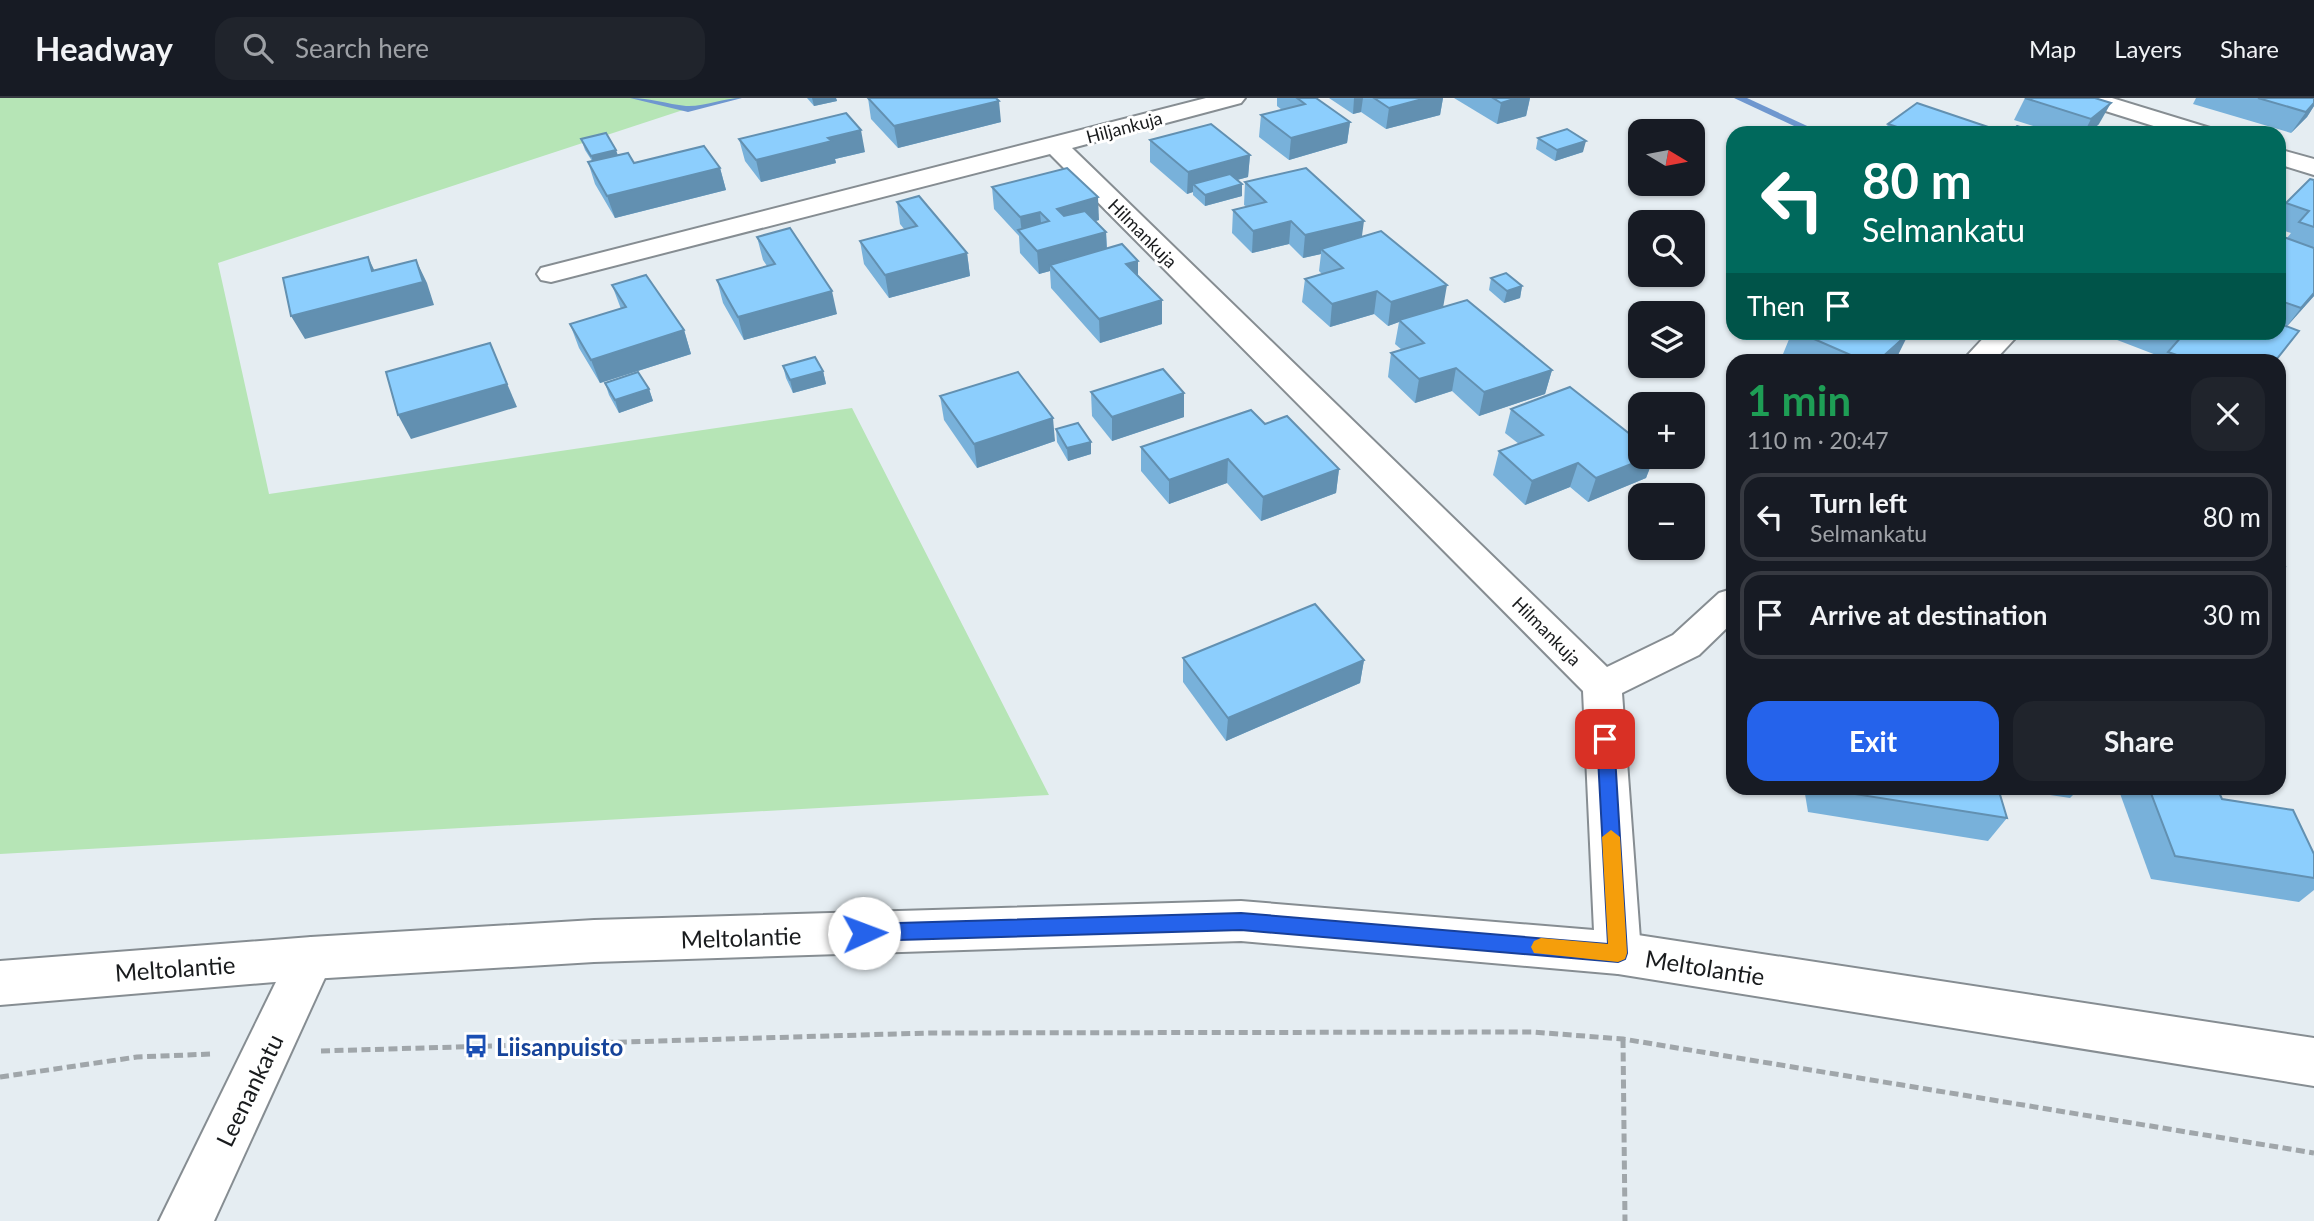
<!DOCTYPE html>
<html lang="en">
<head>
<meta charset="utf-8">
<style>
  :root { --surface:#171b24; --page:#20242c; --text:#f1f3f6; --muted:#9ea1a6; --line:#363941; --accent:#2563eb }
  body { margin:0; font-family:Lato,sans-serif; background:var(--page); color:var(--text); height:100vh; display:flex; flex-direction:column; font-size:26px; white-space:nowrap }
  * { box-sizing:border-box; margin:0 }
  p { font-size:23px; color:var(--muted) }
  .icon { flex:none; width:38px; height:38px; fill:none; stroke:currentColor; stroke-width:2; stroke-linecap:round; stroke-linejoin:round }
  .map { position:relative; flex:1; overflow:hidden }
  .details { position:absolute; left:1726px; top:256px; width:560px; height:441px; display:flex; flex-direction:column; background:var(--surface); border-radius:21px; box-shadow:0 2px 5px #0004 }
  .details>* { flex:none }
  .banner { position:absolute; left:1726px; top:28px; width:560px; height:214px; border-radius:21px; box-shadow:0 2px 5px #0004; background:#00695c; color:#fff; overflow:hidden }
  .needle { width:46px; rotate:100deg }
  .fabs { position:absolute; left:1628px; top:21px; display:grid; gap:14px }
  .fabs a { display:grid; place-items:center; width:77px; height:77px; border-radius:14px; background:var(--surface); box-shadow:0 2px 5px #0004; font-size:35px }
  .pin { position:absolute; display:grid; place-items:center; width:60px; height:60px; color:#fff; margin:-30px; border-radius:14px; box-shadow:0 4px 10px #0006 }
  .me { position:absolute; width:77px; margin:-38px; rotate:88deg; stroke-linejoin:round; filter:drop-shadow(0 0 5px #0008) }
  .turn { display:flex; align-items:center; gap:24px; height:147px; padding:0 21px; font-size:32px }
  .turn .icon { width:91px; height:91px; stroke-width:2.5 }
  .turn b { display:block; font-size:49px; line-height:60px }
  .then { display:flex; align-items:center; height:66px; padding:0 21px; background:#0003; gap:14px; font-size:26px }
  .round { display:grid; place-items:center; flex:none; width:74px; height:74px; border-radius:21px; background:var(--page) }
  .headline { display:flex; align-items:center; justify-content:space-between; height:119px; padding:0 21px }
  h1 { font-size:42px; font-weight:700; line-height:52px; color:#1e9e55 }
  .button { display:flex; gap:14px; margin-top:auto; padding:14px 21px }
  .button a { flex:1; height:80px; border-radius:21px; background:var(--accent); color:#fff; font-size:28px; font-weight:700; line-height:80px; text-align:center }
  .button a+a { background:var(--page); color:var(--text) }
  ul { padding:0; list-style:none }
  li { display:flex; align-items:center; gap:21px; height:88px; margin:0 14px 10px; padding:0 7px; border:4px solid var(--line); border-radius:21px }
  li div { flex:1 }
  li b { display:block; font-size:26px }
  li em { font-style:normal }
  header { display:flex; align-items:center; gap:42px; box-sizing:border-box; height:98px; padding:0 35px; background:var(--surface); border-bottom:2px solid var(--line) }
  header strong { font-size:33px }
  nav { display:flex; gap:38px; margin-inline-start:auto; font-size:24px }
  .search { width:490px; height:63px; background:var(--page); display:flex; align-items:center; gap:18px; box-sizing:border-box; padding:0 24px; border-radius:21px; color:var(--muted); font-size:26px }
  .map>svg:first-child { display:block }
  .green { fill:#b6e5b6 }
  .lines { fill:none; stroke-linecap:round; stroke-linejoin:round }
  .stream { fill:#6f97cf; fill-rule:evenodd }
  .street-casing { stroke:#868d92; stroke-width:4 }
  .secondary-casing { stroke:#868d92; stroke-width:4 }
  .path { stroke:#a0a6aa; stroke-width:5; stroke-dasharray:9 4.5; stroke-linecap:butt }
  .street { fill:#fff; fill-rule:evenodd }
  .secondary { fill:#fff; fill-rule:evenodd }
  .wall { fill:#78b1da }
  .shaded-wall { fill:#6290b1 }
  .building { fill:#8ccefd; stroke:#6290b1; stroke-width:2 }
  .route { fill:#2563eb; stroke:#184099; stroke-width:2 }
  .slow { fill:#f59e0b }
  .labels { text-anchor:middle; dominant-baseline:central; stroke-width:6; stroke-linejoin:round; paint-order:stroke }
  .far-street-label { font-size:18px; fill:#191b1d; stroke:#fff }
  .near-street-label { font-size:24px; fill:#191b1d; stroke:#fff }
  .near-transit-label { font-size:24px; font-weight:bold; fill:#164399; stroke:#fff; text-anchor:start }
</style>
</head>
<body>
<header>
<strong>Headway</strong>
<div class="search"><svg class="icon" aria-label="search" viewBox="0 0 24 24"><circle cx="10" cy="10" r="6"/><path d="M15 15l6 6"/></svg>Search here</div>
<nav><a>Map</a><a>Layers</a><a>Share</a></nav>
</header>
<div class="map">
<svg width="2314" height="1123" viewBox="0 0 2314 1123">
  <rect width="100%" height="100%" fill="#e5edf2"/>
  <polygon class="green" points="0,0 741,0 680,13 218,165 269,396 852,310 1049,697 0,756"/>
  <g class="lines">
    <g class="stream">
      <path d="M630,0C650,0 667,6 686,8C704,9 723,0 742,0L688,14Z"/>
      <polygon points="1734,0 1747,0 1818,33 1809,35"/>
    </g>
    <g class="street-casing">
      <g id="street">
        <polygon points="1206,0 1245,0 1241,5 1072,50 1607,569 1673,537 1719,495 1732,491 1732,525 1699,557 1622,595 1641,855 1634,870 1618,876 1602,870 1595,855 1583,593 1050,56 551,184 541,182 537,176 541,170"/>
        <polygon points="2076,0 2112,0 2210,30 2213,35 2176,35 2080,5"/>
        <polygon points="2278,51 2314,61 2314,77 2278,66"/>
        <polygon points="1989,234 2021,234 1995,262 1963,262"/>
        <polygon points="311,839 327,845 334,860 214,1123 159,1123 295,845"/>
      </g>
    </g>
    <g class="secondary-casing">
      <polygon id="secondary" points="1241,803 1618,834 2314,940 2314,988 1618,876 1241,843 594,864 311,881 0,907 0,863 311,839 594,822"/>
    </g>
    <g class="path">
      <polyline points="1623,941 1625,1123"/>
      <polyline points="321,953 929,935 1532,934 1623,941 2314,1055"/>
      <polyline points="0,979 137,959 211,956"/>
    </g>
    <use href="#street" class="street"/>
    <use href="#secondary" class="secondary"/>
  </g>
  <g class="wall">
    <polygon points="807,0 836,0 837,3 814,8"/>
    <polygon points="868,0 1001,24 898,50 871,21"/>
    <polygon points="1277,0 1316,0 1350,24 1347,45 1289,62 1259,39 1261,17 1282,12 1277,8"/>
    <polygon points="1329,0 1443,0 1440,17 1386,31 1361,14 1353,16"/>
    <polygon points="1454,0 1530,0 1526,18 1497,26"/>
    <polygon points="2025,0 2095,0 2099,26 2089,35 2055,35 2014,22"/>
    <polygon points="2196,0 2314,0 2314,8 2307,19 2291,35 2193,6"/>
    <polygon points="1888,26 2006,35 1884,35"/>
    <polygon points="1538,40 1583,54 1555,63 1536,51"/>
    <polygon points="581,41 634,65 720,70 726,92 615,120 595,86 588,64 592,63 585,52"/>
    <polygon points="739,41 865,54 835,61 836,65 761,84 745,63"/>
    <polygon points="1150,42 1250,57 1248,79 1237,82 1242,86 1242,98 1205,108 1193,97 1193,94 1187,96 1150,64"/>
    <polygon points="2314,82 2314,198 2287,228 2276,262 2162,262 2164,260 2112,240 2115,234 2278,234 2278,137 2287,140 2291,135 2278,131 2278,116 2286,105"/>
    <polygon points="1245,84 1362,139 1443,209 1552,272 1545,296 1479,318 1452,293 1415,305 1388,279 1391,255 1402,252 1395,246 1399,224 1388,228 1374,216 1330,229 1302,204 1305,181 1322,176 1319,173 1321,156 1303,160 1289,146 1252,155 1232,135 1233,112 1247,109 1244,107"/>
    <polygon points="992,89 1099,122 1096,123 1106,134 1107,151 1138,163 1138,178 1162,226 1100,245 1051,190 1050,173 1039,176 1020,155 1019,138 994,111"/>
    <polygon points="897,104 967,155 970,178 889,200 864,166 860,143 905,132 900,126"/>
    <polygon points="757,139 837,216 744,242 723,205 717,182 767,168 763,162"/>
    <polygon points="1491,180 1522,188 1520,200 1504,205 1489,192"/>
    <polygon points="612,187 684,232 691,256 600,285 579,250 570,226 621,211"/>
    <polygon points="1792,234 1908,234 1897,259 1893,262 1798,262 1783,256"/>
    <polygon points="783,268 823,273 826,286 793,295 786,280"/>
    <polygon points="605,285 649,291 653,303 619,315 609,297"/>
    <polygon points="1091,294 1184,295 1184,319 1112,343 1092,318"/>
    <polygon points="940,298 1055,343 977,370 944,322"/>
    <polygon points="1511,311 1640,359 1654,359 1646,380 1588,404 1570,389 1525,407 1493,377 1499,353 1519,346 1505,335"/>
    <polygon points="1265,326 1339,371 1336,395 1261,423 1227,385 1169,406 1141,373 1141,349"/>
    <polygon points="1056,331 1091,356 1068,363 1057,344"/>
    <polygon points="1183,560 1364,562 1360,585 1226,643 1183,584"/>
    <polygon points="1804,690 1998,690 2007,720 1988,743 1808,714"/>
    <polygon points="2023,690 2080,690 2070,700 2024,693"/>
    <polygon points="2118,690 2149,690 2222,701 2314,756 2314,792 2299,804 2151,781"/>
  </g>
  <g class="shaded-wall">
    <polygon points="812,0 836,0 837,3 814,8"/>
    <polygon points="1354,0 1363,0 1361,14 1353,16"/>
    <polygon points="1426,0 1443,0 1440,17 1386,31 1389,10"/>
    <polygon points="1517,0 1530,0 1526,18 1497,26 1501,5"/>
    <polygon points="999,3 1001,24 898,50 894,28"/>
    <polygon points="2111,5 2099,26 2089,35 2084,35 2091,21"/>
    <polygon points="2314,5 2314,8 2307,19 2291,35 2306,14"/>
    <polygon points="1350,24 1347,45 1289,62 1291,40"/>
    <polygon points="861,32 865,54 835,61 836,65 761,84 756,62 828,40"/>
    <polygon points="1586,43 1583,54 1555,63 1557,52"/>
    <polygon points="616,52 620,63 595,69 591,58"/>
    <polygon points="1250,57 1248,79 1200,92 1193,86 1193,94 1187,96 1188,74"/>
    <polygon points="720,70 726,92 615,120 607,98"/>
    <polygon points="1242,86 1242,98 1205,108 1205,97"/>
    <polygon points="1098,99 1099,122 1058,133 1057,111"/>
    <polygon points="1040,114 1042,136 1022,136 1020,119"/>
    <polygon points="1291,123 1289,146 1252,155 1253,133"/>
    <polygon points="1364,123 1361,145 1321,151 1321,156 1303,160 1305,137"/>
    <polygon points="1106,134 1107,156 1050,167 1050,173 1039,176 1037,153"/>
    <polygon points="967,155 970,178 889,200 885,177"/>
    <polygon points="368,159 379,182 416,162 427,185 434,207 305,241 291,218 372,173"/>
    <polygon points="1138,163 1138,186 1126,166"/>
    <polygon points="1447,187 1443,210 1399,222 1399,224 1388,228 1391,204"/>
    <polygon points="1522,188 1520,200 1504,205 1507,193"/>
    <polygon points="832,193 837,216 744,242 738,219"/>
    <polygon points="1377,193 1374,216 1330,229 1332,206"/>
    <polygon points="2314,195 2314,198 2283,233 2301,210"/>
    <polygon points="1162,202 1162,226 1100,245 1099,221"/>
    <polygon points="684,232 691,256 600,285 591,262"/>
    <polygon points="1909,235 1897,259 1893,262 1879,262"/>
    <polygon points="490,245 517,309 411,341 398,317"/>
    <polygon points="1456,270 1452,293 1415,305 1419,281"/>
    <polygon points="1552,272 1545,296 1479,318 1484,294"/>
    <polygon points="823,273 826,286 793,295 790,282"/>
    <polygon points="649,291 653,303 619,315 615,302"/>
    <polygon points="1184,295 1184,319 1112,343 1112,319"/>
    <polygon points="1053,320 1055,343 977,370 974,346"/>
    <polygon points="1698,320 1693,332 1692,332 1692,321"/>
    <polygon points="1091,344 1091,356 1068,363 1067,350"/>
    <polygon points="1649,359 1654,359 1646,380 1588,404 1596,380"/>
    <polygon points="1228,361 1227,385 1169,406 1169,382"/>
    <polygon points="1578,365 1570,389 1525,407 1532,383"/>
    <polygon points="1339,371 1336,395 1261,423 1263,399"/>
    <polygon points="1364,562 1360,585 1226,643 1228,620"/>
  </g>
  <g class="building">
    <polygon points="868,0 996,0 999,3 894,28"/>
    <polygon points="1297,0 1316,0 1350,24 1291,40 1261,17 1305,6"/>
    <polygon points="1374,0 1426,0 1389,10"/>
    <polygon points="1493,0 1517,0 1501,5"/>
    <polygon points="2025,0 2095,0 2111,5 2091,21"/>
    <polygon points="2258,0 2314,0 2314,5 2306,14"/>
    <polygon points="1917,5 2006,35 1915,35 1888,26"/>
    <polygon points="846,15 861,32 828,40 832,43 756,62 739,41"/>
    <polygon points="1211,26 1250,57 1188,74 1150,42"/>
    <polygon points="2017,28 2038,35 2008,35"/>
    <polygon points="1567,31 1586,43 1557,52 1538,40"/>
    <polygon points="606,35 616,52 591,58 581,41"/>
    <polygon points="704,48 720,70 607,98 588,64 628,55 634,65"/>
    <polygon points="1067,70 1098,99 1057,111 1064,118 1085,113 1106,134 1037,153 1018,132 1049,123 1040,114 1020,119 992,89"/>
    <polygon points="1306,70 1364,123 1305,137 1291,123 1253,133 1233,112 1266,104 1245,84"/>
    <polygon points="1230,76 1242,86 1205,97 1193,86"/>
    <polygon points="2310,81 2314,82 2314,129 2299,124 2309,113 2286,105"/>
    <polygon points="919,98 967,155 885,177 860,143 917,128 897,104"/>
    <polygon points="790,130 832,193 738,219 717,182 775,166 757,139"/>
    <polygon points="1381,133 1447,187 1391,204 1377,193 1332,206 1305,181 1343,170 1321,151"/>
    <polygon points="2278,137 2314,150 2314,195 2301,210 2278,202"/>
    <polygon points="1122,146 1138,163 1126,166 1162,202 1099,221 1050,167"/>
    <polygon points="368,159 372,173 416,162 423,184 291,218 283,180"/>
    <polygon points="1506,175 1522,188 1507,193 1491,180"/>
    <polygon points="646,177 684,232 591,262 570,226 626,209 612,187"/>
    <polygon points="1467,202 1552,272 1484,294 1456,270 1419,281 1391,255 1424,245 1399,222"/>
    <polygon points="2278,225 2299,233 2276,262 2191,262 2168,254 2182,238 2174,234 2278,234"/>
    <polygon points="1798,234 1908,234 1909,235 1879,262 1862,262"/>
    <polygon points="490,245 507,286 398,317 386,274"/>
    <polygon points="815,259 823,273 790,282 783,268"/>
    <polygon points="1163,271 1184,295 1112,319 1091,294"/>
    <polygon points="638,274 649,291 615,302 605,285"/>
    <polygon points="1018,274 1053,320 974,346 940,298"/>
    <polygon points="1570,289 1640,344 1640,359 1649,359 1596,380 1578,365 1532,383 1499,353 1543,337 1511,311"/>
    <polygon points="1680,302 1684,306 1662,306"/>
    <polygon points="1251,312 1265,326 1287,318 1339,371 1263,399 1228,361 1169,382 1141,349"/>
    <polygon points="1692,314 1698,320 1692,321"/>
    <polygon points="1078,325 1091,344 1067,350 1056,331"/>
    <polygon points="2278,467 2285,469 2278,480"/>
    <polygon points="1315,506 1364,562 1228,620 1183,560"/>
    <polygon points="1823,690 1998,690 2007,720 1823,691"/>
    <polygon points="2149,690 2217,690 2222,701 2293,712 2314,756 2314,780 2175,758"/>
  </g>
  <polygon class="route" points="1605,635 1614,641 1627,855 1625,861 1618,864 1241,832 864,843 857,841 854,835 857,829 864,826 1241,815 1608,846 1597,641"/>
  <polygon class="slow" points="1611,732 1620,739 1627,855 1625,861 1618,864 1534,855 1531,849 1534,843 1541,840 1608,846 1602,739"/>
  <defs>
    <g id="bus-bare" transform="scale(1.89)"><path d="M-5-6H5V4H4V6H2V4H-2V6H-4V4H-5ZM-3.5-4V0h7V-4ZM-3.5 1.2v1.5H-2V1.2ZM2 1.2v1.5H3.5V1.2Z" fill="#1a4fb4" stroke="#fff" stroke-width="2.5" paint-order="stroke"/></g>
  </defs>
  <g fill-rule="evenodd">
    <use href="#bus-bare" x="476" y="948"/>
  </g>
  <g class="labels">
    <g class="far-street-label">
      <text transform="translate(1124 29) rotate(-15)">Hiljankuja</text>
      <text transform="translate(1143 135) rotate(45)">Hilmankuja</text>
      <text transform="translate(1547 533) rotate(45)">Hilmankuja</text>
    </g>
    <g class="near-street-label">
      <text transform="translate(741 839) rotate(-2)">Meltolantie</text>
      <text transform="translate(1705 869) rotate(9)">Meltolantie</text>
      <text transform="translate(175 870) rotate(-4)">Meltolantie</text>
      <text transform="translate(249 992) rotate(-64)">Leenankatu</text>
    </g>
    <g class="near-transit-label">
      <text x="496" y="948">Liisanpuisto</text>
    </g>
  </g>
</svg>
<div class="fabs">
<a><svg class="needle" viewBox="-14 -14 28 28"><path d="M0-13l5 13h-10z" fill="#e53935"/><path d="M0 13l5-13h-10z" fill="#9ea1a6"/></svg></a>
<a><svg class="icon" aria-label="search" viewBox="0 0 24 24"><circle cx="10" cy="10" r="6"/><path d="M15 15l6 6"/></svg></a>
<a><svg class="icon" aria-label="layers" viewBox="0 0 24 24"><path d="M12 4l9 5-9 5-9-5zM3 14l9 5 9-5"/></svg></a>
<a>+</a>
<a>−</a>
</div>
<div class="pin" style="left:1605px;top:641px;background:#d93025"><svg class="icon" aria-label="arrive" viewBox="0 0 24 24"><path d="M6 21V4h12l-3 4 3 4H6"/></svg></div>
<svg class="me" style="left:864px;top:835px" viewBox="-20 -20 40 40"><circle r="19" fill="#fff"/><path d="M0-13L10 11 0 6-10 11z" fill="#2563eb"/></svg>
<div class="banner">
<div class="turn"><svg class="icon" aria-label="left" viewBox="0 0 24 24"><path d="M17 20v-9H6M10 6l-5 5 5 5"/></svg><div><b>80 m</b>Selmankatu</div></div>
<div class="then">Then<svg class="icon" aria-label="arrive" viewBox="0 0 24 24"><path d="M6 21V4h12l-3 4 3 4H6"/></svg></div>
</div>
<section class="details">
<div class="headline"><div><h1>1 min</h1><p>110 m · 20:47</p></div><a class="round"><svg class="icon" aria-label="close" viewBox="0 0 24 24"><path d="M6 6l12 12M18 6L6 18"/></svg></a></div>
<ul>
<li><svg class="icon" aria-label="left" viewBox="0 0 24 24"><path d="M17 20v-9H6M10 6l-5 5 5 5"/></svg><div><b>Turn left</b><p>Selmankatu</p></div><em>80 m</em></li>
<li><svg class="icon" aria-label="arrive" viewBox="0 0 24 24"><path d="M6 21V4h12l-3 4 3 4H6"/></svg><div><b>Arrive at destination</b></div><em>30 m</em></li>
</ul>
<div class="button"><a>Exit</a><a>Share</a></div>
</section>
</div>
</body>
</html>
